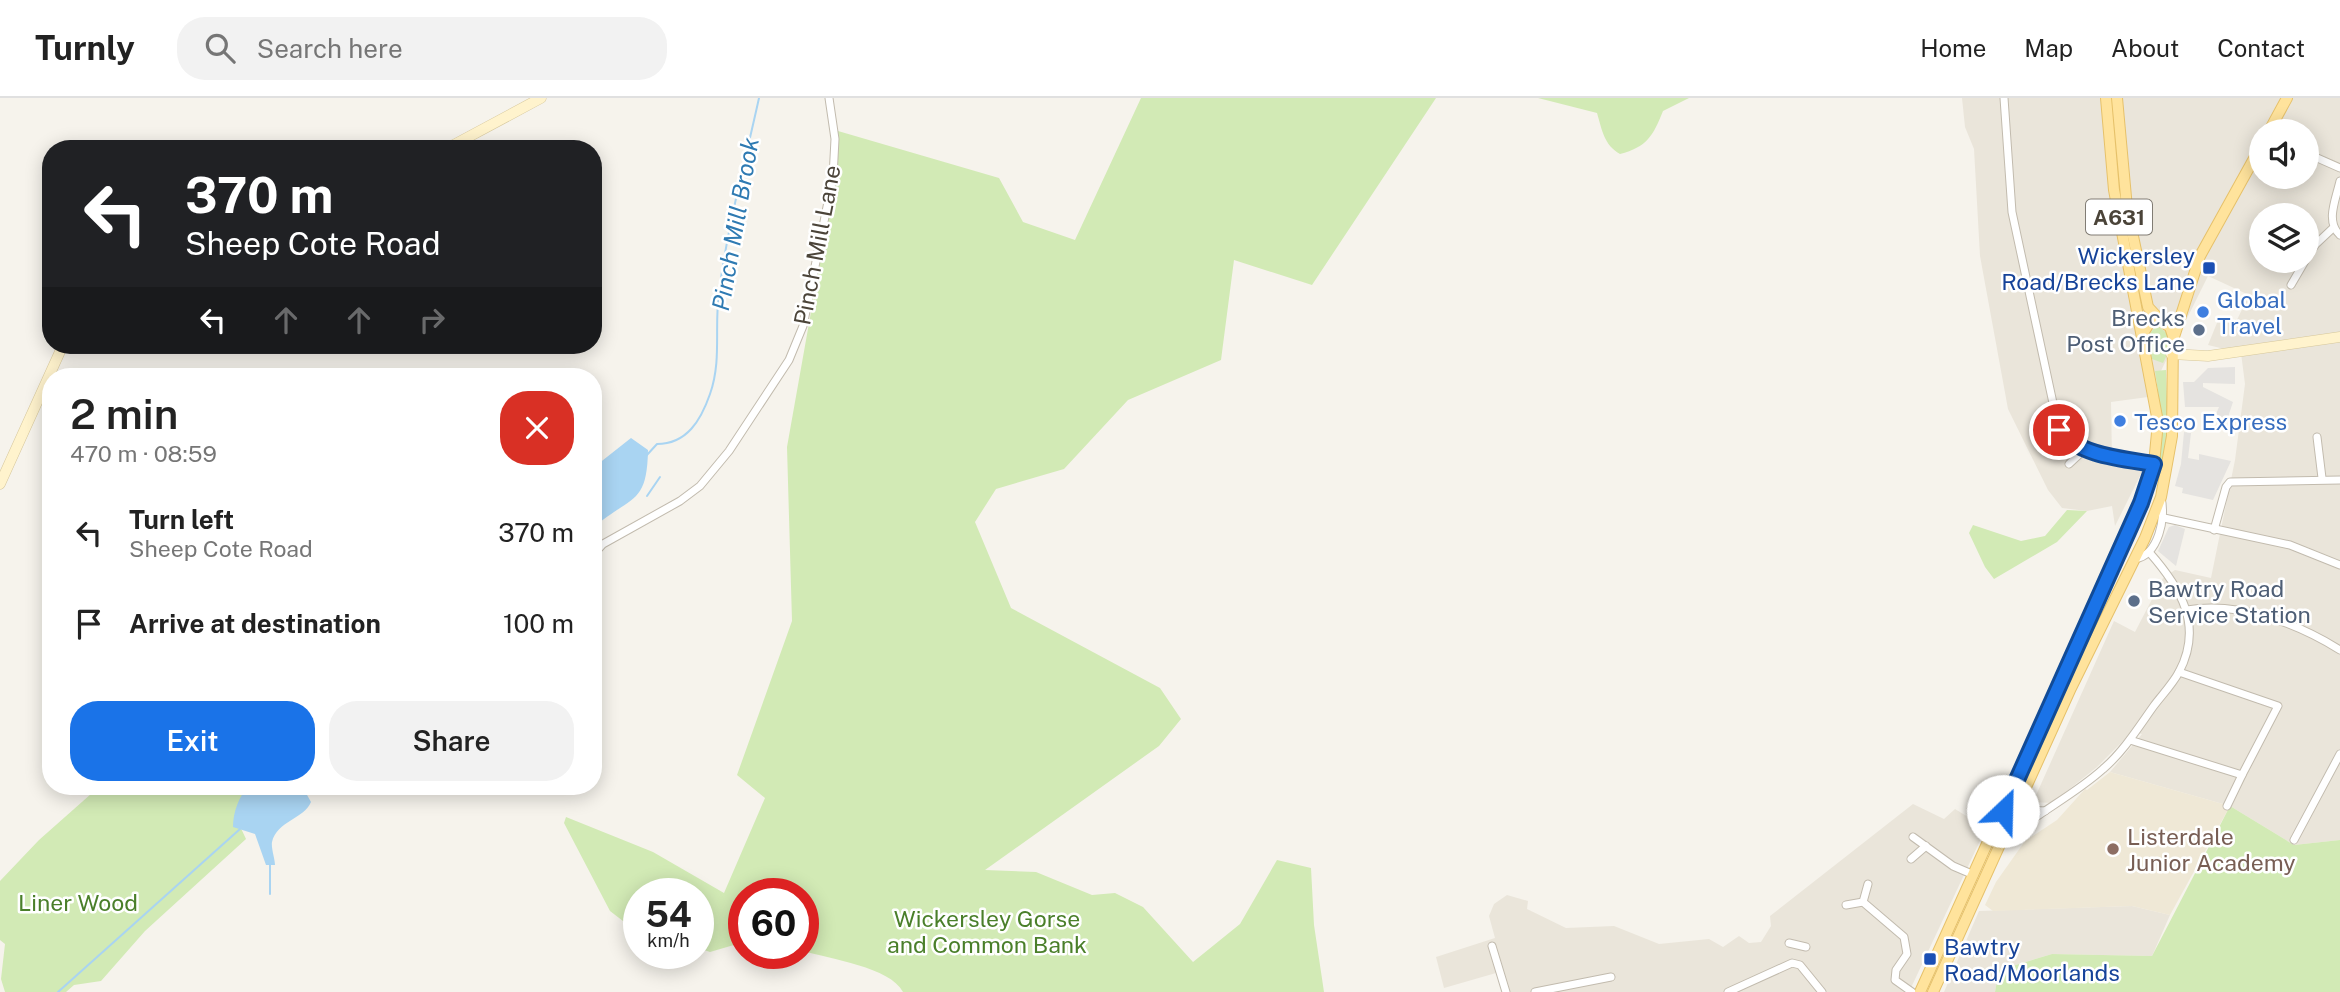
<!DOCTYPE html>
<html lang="en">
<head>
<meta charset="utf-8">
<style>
  :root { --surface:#fff; --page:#f2f2f2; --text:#222; --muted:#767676; --line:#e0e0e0; --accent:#1a73e8 }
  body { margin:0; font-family:"Public Sans",sans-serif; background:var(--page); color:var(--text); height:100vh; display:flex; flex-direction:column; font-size:26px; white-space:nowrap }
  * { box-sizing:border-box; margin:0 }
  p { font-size:23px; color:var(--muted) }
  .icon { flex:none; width:38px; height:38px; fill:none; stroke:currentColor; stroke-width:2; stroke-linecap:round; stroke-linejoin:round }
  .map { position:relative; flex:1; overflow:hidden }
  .panel { position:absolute; left:42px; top:270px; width:560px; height:427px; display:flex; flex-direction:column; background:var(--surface); border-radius:28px; box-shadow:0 4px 18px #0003 }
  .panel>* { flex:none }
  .banner { position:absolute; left:42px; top:42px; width:560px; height:214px; border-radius:28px; box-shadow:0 4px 18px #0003; background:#202124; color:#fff; overflow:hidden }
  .controls { position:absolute; left:2249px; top:21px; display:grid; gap:14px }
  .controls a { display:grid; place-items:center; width:70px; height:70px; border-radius:50%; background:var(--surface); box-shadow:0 4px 18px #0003; font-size:35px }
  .speed { position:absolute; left:623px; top:780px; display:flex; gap:14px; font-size:35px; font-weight:700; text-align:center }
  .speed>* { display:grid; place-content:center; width:91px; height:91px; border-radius:50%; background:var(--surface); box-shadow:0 4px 18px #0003; line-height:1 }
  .speed small { font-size:18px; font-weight:400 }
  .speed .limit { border:10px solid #d22; background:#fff; color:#111 }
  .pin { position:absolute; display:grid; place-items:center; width:60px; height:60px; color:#fff; margin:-30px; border:4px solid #fff; border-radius:50%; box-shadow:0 2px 7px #0007 }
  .me { position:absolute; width:77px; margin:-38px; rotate:24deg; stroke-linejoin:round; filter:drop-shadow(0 0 5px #0008) }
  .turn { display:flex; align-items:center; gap:24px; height:147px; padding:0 28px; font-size:32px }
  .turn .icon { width:91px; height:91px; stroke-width:2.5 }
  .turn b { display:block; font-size:49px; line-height:60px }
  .lanes { display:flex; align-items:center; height:66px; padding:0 28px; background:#0003; justify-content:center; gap:35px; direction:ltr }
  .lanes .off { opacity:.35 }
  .round { display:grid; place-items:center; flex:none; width:74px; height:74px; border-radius:28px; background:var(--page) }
  .summary { display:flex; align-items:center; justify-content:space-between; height:119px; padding:0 28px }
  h1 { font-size:42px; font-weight:600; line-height:52px }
  .primary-button { display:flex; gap:14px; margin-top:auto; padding:14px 28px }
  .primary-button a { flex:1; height:80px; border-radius:28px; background:var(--accent); color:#fff; font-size:28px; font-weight:600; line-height:80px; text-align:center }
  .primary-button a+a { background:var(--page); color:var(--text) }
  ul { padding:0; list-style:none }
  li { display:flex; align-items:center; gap:21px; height:91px; padding:0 28px }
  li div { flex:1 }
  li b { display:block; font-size:26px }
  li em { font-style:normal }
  header { display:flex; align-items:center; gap:42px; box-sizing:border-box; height:98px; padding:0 35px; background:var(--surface); border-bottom:2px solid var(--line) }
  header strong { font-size:33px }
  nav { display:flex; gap:38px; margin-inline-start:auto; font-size:24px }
  .search { width:490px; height:63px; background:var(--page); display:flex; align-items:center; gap:18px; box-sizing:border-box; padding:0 24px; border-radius:28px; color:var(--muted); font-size:26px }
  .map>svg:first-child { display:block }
  .residential { fill:#eae5da; fill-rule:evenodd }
  .education { fill:#efe8d6 }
  .green { fill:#d2eab5 }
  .parking { fill:#e5e3e0 }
  .water { fill:#a9d4f2 }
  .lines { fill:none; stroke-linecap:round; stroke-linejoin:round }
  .stream { stroke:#a9d4f2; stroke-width:2 }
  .street-casing { stroke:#c2bbae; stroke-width:9 }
  .secondary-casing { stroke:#d6c79b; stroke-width:11 }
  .primary-casing { stroke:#e6c16a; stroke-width:12 }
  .street { stroke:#fff; stroke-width:7 }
  .secondary { stroke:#fff3cd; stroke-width:10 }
  .primary { stroke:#ffe39c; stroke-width:10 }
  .route-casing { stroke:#114b97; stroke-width:18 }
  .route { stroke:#1a73e8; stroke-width:12 }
  .transit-dot { fill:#1a4fb4; stroke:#fff; stroke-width:2.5 }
  .shop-dot { fill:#3f7fe0; stroke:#fff; stroke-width:2.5 }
  .service-dot { fill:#5c6f8a; stroke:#fff; stroke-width:2.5 }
  .education-dot { fill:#8d6e63; stroke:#fff; stroke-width:2.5 }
  .labels { text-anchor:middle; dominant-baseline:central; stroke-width:5; stroke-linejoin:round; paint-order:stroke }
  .shield { fill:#fff; stroke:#817c74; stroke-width:2 }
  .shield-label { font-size:21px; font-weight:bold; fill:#4b4439 }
  .street-label { font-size:23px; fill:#4b4439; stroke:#fff }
  .transit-label { font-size:23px; fill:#164399; stroke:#fff; text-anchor:end }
  .shop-label { font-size:23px; fill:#366cbe; stroke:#fff; text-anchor:start }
  .service-label { font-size:23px; fill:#4e5e75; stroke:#fff; text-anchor:end }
  .education-label { font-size:23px; fill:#785e54; stroke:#fff; text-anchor:start }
  .park-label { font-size:23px; fill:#4a7f2a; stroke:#fff }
  .water-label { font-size:24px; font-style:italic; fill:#2e7ab2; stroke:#fff }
</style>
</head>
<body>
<header>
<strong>Turnly</strong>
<div class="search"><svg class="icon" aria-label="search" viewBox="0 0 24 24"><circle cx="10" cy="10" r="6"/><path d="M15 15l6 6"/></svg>Search here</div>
<nav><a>Home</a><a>Map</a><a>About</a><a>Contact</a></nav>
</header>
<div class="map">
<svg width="2340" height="894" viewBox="0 0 2340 894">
  <rect width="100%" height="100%" fill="#f6f3ec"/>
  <g class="residential">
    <path d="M1962,0H2340V742L2294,747L2230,708L2110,674L2142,636L2132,634L2097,669L2052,705L2033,704L2114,523L2135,534L2163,480L2175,472L2211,480L2235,362L2245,286L2241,255L2208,247L2219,220L2235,226L2249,197L2208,178L2148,299L2111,304L2112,362L2143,372L2115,428L2112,408L2087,413L2062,410L2048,392L2008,311L1980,158L1974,51L1965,29ZM2261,33H2306V79H2261ZM2261,117H2306V163H2261Z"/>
    <polygon points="1913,706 1944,721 1955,711 1986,730 1909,894 1502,894 1496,875 1444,890 1436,859 1495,840 1489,818 1494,806 1507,797 1528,803 1527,811 1566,830 1614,828 1659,846 1709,841 1723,849 1739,838 1749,845 1761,844 1771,828 1770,818"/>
    <polygon points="2132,808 2170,817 2152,858 2052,856 1999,872 1995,894 1944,894 1979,813"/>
  </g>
  <polygon class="education" points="2110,674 2230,708 2170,817 2132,808 1993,813 1985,807 1996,784 2025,743 2057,722 2085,691 2087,692"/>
  <g class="green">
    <path d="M1141,0H1436L1312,187L1234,162L1221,262L1128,302L1064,371L996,391L975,424L1011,510L1160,590L1181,621L1159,648L985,772L1036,774L1092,797L1115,795L1143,809L1193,864L1240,826L1277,762L1311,770L1314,827L1324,894H903C890,869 830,861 803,853V796H744V844L710,854L698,850V796H639V829L623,823L610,813L564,725L566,719L653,754L724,795L765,700L737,677L792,523L787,349L838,62V33L999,80L1023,124L1075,142Z"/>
    <path d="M1538,0H1689L1663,13C1653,38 1647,49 1620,56C1604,47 1602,32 1597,15Z"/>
    <path d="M2158,228L2168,236L2167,257L2163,265L2152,261C2150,248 2144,235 2158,228Z"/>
    <polygon points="2166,272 2168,330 2161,377 2156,376 2161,315 2155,273"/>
    <polygon points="2067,412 2087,413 2057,444 1994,481 1985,469 1969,435 1973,427 2021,443 2045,438"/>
    <polygon points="100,688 253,688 238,724 246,741 145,833 101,883 74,887 66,894 5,894 1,881 5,846 0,842 0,783 39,742"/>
    <polygon points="2230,708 2294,747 2340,742 2340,894 1995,894 1999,872 2052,856 2152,858"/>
  </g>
  <g class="parking">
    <polygon points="2235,269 2235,286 2203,285 2203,289 2233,304 2227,322 2216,316 2219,309 2185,309 2183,284 2194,284 2208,270"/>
    <polygon points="2184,334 2191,335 2188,360 2199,362 2199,356 2231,363 2213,402 2182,395 2183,390 2175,388 2181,366"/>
    <polygon points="2175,427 2185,431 2176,468 2158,453 2169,429"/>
  </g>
  <g class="water">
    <path d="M631,340L648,352C647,408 631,397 593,430V370Z"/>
    <path d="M248,688H302L311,704C304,721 277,723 272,744C271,750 275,761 275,767H266L255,736L233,729C233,714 239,699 248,688Z"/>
  </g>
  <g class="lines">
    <g class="stream">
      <path d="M646,358L657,346C687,346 701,322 710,296C722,262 714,229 719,195C727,130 745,64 759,0"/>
      <polyline points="647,398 660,379"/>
      <polyline points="270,796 270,767"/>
      <polyline points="58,894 240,731"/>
    </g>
    <g class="street-casing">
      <g id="street">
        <path d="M2004,0L2012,114L2059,333C2078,358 2124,361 2154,366"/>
        <polyline points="2306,55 2340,70"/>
        <path d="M2340,83C2336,101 2325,124 2340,137"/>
        <polyline points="2306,160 2316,146 2333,130"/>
        <polyline points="2291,187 2305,163"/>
        <polyline points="2317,339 2322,380"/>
        <polyline points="2069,366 2085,351"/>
        <polyline points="2164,420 2290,447 2340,467"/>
        <polyline points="2214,432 2226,389 2230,384 2340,382"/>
        <polyline points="593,457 603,446 680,403 700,388 729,353 789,262 803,228 833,79 835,41 829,0"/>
        <path d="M2135,461C2159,457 2166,419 2161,400"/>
        <path d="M2187,512C2238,503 2297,525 2340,552"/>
        <polyline points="2130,642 2242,677 2278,608 2179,574"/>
        <polyline points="2025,696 2029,712 2045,713"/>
        <polyline points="2227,708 2242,677"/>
        <polyline points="1913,739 1953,768 1974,777"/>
        <polyline points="2294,742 2340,656"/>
        <path d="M2004,744C2034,716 2072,699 2103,671C2123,654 2138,630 2153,609C2161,598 2172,587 2179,574C2204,527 2180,489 2149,454"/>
        <polyline points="1911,761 1926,748"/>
        <polyline points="1868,786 1863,804 1904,839 1907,856 1896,872 1895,882 1912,894"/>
        <polyline points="1846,807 1863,804"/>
        <polyline points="1789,845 1806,849"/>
        <polyline points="1492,848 1506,894"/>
        <polyline points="1535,894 1611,879"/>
        <polyline points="1728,894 1792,865 1800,867 1822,894"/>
      </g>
    </g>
    <g class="secondary-casing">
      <g id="secondary">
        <polyline points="446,51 541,0"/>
        <polyline points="2171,256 2208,258 2340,239"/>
        <polyline points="0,386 63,247"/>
      </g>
    </g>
    <g class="primary-casing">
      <g id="primary">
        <polyline points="2117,0 2127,110 2148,209 2161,223"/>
        <polyline points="2269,33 2287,0"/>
        <polyline points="2174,239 2200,158 2261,48"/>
        <polyline points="1920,894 2141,405 2154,366 2158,324 2114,92 2106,0"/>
        <polyline points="1933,894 2071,590 2145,440 2161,399 2172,338 2173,238 2170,229 2161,223 2150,224 2142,237"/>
      </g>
    </g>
    <use href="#street" class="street"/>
    <use href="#secondary" class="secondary"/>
    <use href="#primary" class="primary"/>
  </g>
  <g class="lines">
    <g class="route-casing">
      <path id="route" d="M2003,713L2141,405L2154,366C2125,361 2078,358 2059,332"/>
    </g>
    <use href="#route" class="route"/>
  </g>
  <g class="transit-dot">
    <rect x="2202" y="163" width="14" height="14" rx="3.5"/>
    <rect x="1923" y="854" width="14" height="14" rx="3.5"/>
  </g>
  <g class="shop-dot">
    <circle cx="2203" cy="214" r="7"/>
    <circle cx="2120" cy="323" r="7"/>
  </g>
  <g class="service-dot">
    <circle cx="2199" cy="232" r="7"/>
    <circle cx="2134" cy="503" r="7"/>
  </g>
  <circle class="education-dot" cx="2113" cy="751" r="7"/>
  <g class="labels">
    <rect class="shield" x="2086" y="101.5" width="66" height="35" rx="5"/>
    <g class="shield-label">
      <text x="2119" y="119">A631</text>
    </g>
    <g class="street-label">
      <text transform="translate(817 147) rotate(-79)">Pinch Mill Lane</text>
    </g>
    <g class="transit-label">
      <text x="2195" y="157">Wickersley<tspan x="2195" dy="26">Road/Brecks Lane</tspan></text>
      <text x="1944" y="848" text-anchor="start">Bawtry<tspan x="1944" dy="26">Road/Moorlands</tspan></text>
    </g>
    <g class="shop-label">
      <text x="2217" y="201">Global<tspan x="2217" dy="26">Travel</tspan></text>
      <text x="2134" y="323">Tesco Express</text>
    </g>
    <g class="service-label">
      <text x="2185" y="219">Brecks<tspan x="2185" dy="26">Post Office</tspan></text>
      <text x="2148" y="490" text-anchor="start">Bawtry Road<tspan x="2148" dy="26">Service Station</tspan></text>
    </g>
    <g class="education-label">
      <text x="2127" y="738">Listerdale<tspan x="2127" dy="26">Junior Academy</tspan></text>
    </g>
    <g class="park-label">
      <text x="78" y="804">Liner Wood</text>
      <text x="987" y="820">Wickersley Gorse<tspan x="987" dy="26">and Common Bank</tspan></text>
    </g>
    <g class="water-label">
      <text transform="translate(735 126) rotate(-80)">Pinch Mill Brook</text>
    </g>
  </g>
</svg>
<div class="controls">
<a><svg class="icon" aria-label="sound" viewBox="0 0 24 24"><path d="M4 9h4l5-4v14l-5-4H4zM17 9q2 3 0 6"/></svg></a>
<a><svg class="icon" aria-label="layers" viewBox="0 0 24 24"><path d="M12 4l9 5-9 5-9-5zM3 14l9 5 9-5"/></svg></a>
</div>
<div class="speed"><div>54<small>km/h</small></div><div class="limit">60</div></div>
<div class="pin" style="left:2059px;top:332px;background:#d93025"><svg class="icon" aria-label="arrive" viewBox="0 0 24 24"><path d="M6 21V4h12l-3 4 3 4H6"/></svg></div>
<svg class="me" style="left:2003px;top:713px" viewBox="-20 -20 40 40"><circle r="19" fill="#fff"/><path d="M0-13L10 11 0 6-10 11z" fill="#1a73e8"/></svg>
<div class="banner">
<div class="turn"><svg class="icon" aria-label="left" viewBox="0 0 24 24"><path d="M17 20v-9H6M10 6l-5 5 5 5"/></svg><div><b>370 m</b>Sheep Cote Road</div></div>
<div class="lanes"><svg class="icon" aria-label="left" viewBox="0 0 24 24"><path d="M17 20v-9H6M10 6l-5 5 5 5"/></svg><svg class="icon off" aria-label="ahead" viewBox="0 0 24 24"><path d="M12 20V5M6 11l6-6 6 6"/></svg><svg class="icon off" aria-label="ahead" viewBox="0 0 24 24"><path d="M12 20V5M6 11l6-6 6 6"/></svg><svg class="icon off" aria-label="right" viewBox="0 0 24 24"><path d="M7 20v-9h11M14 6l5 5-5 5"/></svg></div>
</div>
<section class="panel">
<div class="summary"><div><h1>2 min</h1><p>470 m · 08:59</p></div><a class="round" style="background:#d93025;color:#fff"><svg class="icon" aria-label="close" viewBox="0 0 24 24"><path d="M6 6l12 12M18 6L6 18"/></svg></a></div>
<ul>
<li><svg class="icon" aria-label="left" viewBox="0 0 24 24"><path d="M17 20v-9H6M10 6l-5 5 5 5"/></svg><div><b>Turn left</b><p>Sheep Cote Road</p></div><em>370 m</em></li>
<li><svg class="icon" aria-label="arrive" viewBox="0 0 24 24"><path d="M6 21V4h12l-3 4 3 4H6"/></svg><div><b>Arrive at destination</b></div><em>100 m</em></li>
</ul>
<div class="primary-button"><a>Exit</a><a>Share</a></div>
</section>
</div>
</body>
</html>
